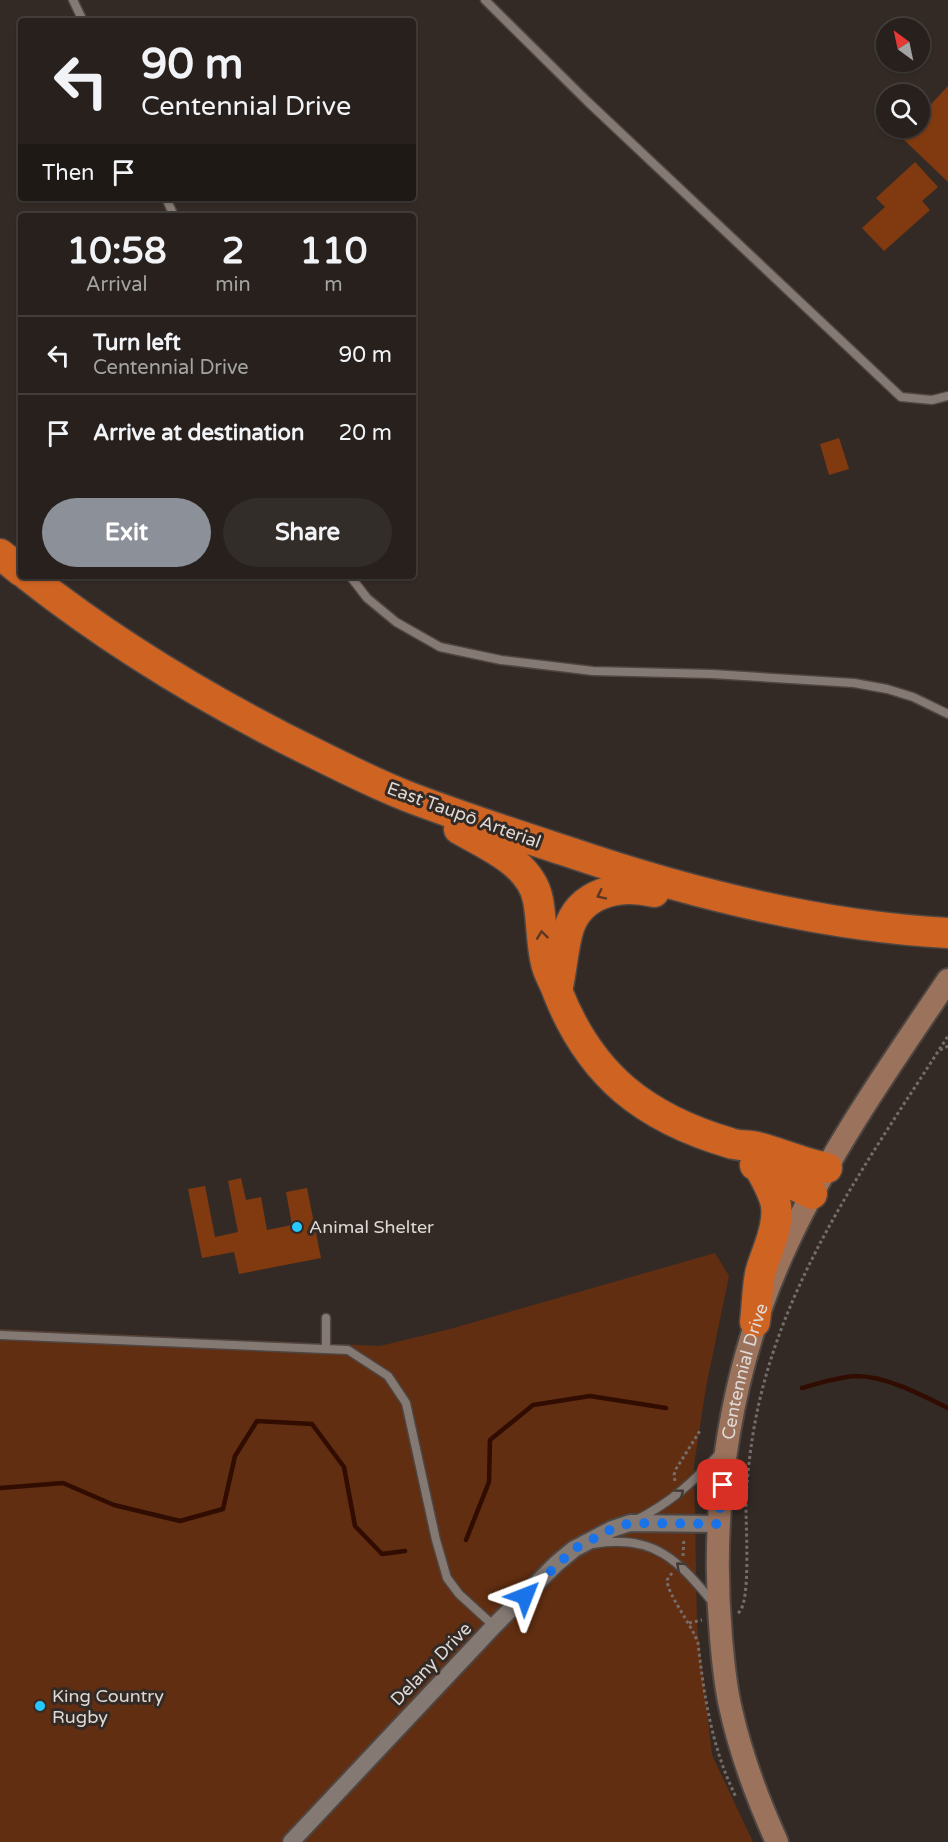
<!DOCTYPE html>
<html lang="en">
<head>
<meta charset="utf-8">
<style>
  :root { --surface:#27201c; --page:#332d29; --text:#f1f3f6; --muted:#a4a3a3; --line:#433e3b; --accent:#8c9099 }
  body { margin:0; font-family:"Varela Round",sans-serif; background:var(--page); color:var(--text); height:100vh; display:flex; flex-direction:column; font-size:22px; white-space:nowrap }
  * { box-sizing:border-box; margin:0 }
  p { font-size:20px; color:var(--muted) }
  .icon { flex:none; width:33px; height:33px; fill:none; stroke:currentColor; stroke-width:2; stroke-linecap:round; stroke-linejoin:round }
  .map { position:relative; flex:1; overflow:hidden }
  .side { position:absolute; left:18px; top:213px; width:398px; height:366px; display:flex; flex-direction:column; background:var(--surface); border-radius:6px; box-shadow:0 2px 4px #0004,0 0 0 2px var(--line) }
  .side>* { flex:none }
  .banner { position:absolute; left:18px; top:18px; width:398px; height:183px; border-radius:6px; box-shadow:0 2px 4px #0004,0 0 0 2px var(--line); background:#27201c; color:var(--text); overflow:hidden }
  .needle { width:39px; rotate:327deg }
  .controls { position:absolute; left:876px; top:18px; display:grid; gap:12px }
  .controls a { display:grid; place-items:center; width:54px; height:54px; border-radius:50%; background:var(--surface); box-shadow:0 2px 4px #0004,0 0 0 2px var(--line); font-size:30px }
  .pin { position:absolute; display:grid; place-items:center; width:51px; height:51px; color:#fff; margin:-26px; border-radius:12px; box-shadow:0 3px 9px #0006 }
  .me { position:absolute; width:66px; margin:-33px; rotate:45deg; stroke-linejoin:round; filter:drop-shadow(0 0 4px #0008) }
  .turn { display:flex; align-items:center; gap:21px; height:126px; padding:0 24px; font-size:27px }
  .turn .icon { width:78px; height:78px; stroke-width:2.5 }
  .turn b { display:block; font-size:42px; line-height:51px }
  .then { display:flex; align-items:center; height:57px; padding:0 24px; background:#0003; gap:12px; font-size:22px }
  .eta { display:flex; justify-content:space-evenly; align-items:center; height:102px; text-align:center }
  .eta b { font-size:36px; font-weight:700; line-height:42px }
  .cta { display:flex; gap:12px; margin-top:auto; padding:12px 24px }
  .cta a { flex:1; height:69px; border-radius:36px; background:var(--accent); color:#fff; font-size:24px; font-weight:700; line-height:69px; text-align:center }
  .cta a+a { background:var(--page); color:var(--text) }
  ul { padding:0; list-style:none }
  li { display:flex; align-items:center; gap:18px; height:78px; padding:0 24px; border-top:2px solid var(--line) }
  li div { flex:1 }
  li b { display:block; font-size:22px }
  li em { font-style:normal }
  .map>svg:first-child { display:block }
  .green { fill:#622e11 }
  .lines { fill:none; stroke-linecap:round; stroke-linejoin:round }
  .stream { stroke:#310c00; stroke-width:4.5 }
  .building { fill:#813a10 }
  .lane-casing { stroke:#4e4642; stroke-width:11 }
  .street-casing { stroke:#4e4642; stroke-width:20 }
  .secondary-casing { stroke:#4e4642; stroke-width:26 }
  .highway-casing { stroke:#4e4642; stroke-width:33 }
  .path { stroke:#756d69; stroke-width:3; stroke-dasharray:3 3; stroke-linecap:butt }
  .lane { stroke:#857973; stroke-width:8 }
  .street { stroke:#857973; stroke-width:16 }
  .secondary { stroke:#9b725b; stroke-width:22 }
  .highway { stroke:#cf6322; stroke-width:30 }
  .oneway { stroke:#5b3824 }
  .oneway2 { stroke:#443a35 }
  .route { stroke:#1a73e8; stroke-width:10; stroke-dasharray:0 18 }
  .poi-dot { fill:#25c9fe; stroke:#342a25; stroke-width:2 }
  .labels { text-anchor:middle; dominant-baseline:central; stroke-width:6; stroke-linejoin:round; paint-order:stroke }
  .street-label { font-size:18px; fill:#dfd9d6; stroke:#342a25 }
  .poi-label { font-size:18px; fill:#dfd9d6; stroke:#342a25; text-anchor:start }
</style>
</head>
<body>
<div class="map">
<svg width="948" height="1842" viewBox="0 0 948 1842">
  <rect width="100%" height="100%" fill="#342a25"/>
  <polygon class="green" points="715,1253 729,1276 706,1387 694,1465 697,1625 712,1755 753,1842 0,1842 0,1329 380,1346 450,1329"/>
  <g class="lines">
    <g class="stream">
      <path d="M802,1388C819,1383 838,1377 856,1376C886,1376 922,1395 948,1408"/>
      <polyline points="0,1488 63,1483 114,1505 180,1521 223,1509 235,1456 257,1421 312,1424 344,1467 355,1526 382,1554 405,1551"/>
      <polyline points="466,1540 489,1482 490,1440 533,1405 590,1396 666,1408"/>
    </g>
  </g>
  <g class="building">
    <polygon points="948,86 948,182 900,136 908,128 920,128 920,116"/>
    <polygon points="915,162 938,187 922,201 930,210 884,251 862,228 885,207 876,198"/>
    <polygon points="839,438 849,469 829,475 820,444"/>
    <polygon points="241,1178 246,1200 261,1197 267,1230 292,1225 286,1192 307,1188 321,1258 239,1274 234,1252 202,1258 188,1189 205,1186 215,1237 238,1232 228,1181"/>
  </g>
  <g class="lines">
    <g class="lane-casing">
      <g id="lane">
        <polyline points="73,0 83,21"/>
        <polyline points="485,0 587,101 901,397 932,400 948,396"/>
        <polyline points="166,198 174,216"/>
        <polyline points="350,576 367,598 396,622 440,647 501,660 593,671 712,674 854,683 887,689 913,697 948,714"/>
        <polyline points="326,1318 326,1349"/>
        <polyline points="0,1335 348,1350 388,1376 406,1403 436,1540 447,1578 459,1594 494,1626"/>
        <path d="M636,1520C672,1502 694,1481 721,1452"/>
        <path d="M593,1544C654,1533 679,1561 715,1605"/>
      </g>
    </g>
    <g class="street-casing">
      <polyline id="street" points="291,1842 494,1626 556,1564 574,1549 612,1529 630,1523 718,1524"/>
    </g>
    <g class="secondary-casing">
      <g id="secondary">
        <path id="s1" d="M777,1842C758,1800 741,1755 731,1710C725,1686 723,1661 721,1637C709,1503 731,1363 788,1242C831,1150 891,1064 948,980"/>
      </g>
    </g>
    <g class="highway-casing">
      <g id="highway">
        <polyline points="0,554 21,571"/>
        <path d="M28,576C117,646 216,705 318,755C348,770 378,785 409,797C461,817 514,834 566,851C689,893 818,926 948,933"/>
        <path d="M459,829C488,846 531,863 538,900C542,921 541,943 546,963C548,973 555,983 558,993C591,1076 645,1118 730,1143C738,1146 748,1145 757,1147C780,1153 803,1163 827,1168"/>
        <path d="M558,986C562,968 563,949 568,931C579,892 619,884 654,892"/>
        <polyline points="755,1165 812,1194"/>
        <path d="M755,1322C757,1306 757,1290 760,1274C762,1265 766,1256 769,1247C782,1210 778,1200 759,1167"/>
      </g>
    </g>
    <g class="path">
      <polyline points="940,1050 948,1046"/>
      <polyline points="675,1481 674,1475 676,1469 701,1429"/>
      <polyline points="683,1556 684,1538"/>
      <path d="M672,1573L667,1580C668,1596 691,1623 698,1643C704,1696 712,1749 736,1797"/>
      <path d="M738,1613C752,1605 745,1518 746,1498C748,1466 752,1434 759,1403C790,1266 874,1152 948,1036"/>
      <polyline points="689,1623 702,1620"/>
    </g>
    <use href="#lane" class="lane"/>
    <use href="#street" class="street"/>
    <use href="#secondary" class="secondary"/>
    <use href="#highway" class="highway"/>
  </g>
  <defs><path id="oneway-chevron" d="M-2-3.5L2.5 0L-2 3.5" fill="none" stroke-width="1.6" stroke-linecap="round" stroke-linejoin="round" transform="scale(1.5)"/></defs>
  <g class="oneway">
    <use href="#oneway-chevron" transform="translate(601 895) rotate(154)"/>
    <use href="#oneway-chevron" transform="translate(542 935) rotate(-97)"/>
  </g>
  <g class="oneway2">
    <use href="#oneway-chevron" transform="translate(680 1493) rotate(-37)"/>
    <use href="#oneway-chevron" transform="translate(680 1566) rotate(-139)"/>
  </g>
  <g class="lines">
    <polyline class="route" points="525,1596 574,1549 612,1529 630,1523 718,1524 723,1485"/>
  </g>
  <g class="poi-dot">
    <circle cx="297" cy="1227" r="6"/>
    <circle cx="40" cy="1706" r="6"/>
  </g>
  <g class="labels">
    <g class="street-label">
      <text transform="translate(464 815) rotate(20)">East Taupō Arterial</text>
      <text stroke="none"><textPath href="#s1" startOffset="482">Centennial Drive</textPath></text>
      <text transform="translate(431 1664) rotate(-46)">Delany Drive</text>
    </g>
    <g class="poi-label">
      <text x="309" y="1227">Animal Shelter</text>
      <text x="52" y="1696">King Country<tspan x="52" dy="21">Rugby</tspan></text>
    </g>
  </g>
</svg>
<div class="controls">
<a><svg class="needle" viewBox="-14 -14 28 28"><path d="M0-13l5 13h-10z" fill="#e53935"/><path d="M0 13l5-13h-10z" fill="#a4a3a3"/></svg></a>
<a><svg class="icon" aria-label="search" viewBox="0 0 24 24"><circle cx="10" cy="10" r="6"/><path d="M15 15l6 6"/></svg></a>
</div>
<div class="pin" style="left:723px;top:1485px;background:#d93025"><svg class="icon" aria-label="arrive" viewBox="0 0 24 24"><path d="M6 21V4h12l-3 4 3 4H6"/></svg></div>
<svg class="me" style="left:525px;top:1596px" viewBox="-20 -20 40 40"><path d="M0-17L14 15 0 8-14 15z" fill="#1a73e8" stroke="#fff" stroke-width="4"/></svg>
<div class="banner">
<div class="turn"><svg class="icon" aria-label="left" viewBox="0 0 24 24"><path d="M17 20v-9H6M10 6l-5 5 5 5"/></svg><div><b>90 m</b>Centennial Drive</div></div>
<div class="then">Then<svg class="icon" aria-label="arrive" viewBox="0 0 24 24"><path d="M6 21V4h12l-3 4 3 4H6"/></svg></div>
</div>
<section class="side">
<div class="eta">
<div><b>10:58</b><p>Arrival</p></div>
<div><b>2</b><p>min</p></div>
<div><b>110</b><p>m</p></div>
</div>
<ul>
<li><svg class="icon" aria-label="left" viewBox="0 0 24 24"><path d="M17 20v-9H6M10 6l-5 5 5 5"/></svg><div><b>Turn left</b><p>Centennial Drive</p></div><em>90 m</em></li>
<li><svg class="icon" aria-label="arrive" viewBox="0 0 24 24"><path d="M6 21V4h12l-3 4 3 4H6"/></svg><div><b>Arrive at destination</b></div><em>20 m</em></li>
</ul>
<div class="cta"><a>Exit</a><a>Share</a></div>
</section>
</div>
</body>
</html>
